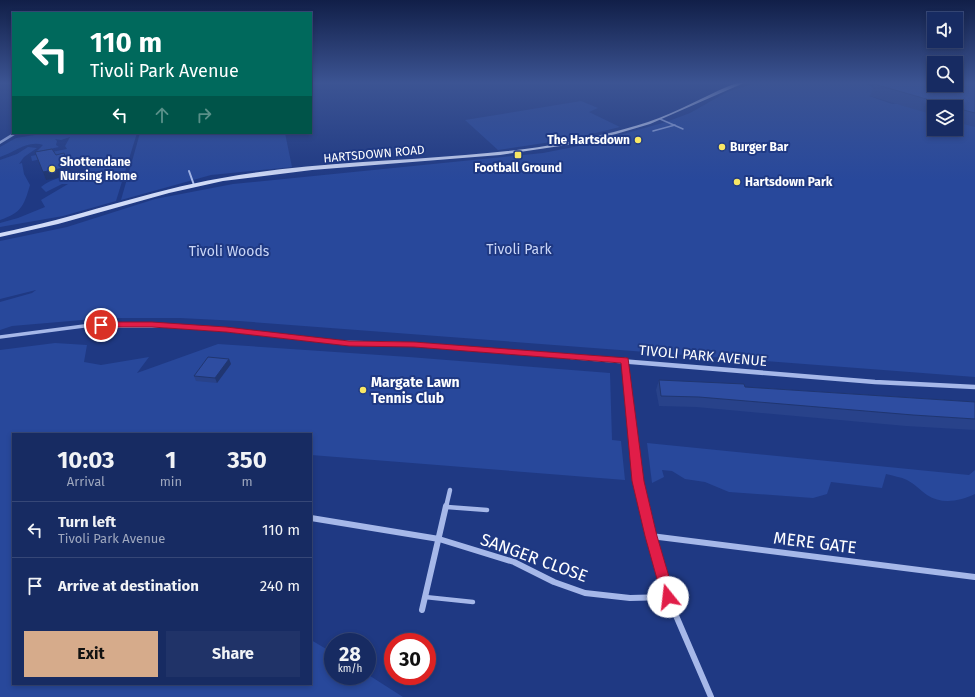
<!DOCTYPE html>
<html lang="en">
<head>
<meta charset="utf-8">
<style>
  :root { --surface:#172b62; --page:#203368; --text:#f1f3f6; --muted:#9ea7be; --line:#364777; --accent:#d6ab8b }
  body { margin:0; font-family:"Fira Sans",sans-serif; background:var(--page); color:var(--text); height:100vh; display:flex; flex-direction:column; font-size:15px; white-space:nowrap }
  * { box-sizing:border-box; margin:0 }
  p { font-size:13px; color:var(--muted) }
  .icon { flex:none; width:22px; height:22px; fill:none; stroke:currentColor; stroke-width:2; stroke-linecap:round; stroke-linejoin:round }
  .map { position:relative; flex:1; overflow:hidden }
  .drawer { position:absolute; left:12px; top:433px; width:300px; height:252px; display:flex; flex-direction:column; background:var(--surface); border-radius:0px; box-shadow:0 2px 6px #0003,0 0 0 1px var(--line) }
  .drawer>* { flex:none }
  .banner { position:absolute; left:12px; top:12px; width:300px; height:122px; border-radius:0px; box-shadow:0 2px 6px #0003,0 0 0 1px var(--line); background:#00695c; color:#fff; overflow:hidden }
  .fabs { position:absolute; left:927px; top:12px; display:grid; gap:8px }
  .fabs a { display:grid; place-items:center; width:36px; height:36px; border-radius:0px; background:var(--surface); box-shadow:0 2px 6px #0003,0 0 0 1px var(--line); font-size:20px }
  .speed { position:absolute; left:324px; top:633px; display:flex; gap:8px; font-size:20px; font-weight:700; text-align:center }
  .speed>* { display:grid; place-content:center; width:52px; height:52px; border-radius:50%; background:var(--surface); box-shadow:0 2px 6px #0003,0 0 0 1px var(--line); line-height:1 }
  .speed small { font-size:10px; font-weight:400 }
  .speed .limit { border:6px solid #d22; background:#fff; color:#111 }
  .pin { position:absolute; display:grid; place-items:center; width:34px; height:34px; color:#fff; margin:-17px; border:2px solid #fff; border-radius:50%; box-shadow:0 1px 4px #0007 }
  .me { position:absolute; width:44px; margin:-22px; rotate:344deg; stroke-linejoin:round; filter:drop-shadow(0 0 3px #0008) }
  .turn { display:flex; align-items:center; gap:14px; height:84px; padding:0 12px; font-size:18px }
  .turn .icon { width:52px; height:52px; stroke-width:2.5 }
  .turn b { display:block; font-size:28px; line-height:34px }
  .lanes { display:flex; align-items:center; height:38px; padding:0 12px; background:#0003; justify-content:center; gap:20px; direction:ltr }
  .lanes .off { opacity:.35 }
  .eta { display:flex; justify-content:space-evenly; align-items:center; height:68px; text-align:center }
  .eta b { font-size:24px; font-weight:700; line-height:28px }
  .action { display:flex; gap:8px; margin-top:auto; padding:8px 12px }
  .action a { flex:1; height:46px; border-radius:0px; background:var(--accent); color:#111; font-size:16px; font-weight:700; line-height:46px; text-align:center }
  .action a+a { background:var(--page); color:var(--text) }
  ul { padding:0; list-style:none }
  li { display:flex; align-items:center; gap:12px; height:56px; padding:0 12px; border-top:1px solid var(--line) }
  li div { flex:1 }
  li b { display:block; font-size:15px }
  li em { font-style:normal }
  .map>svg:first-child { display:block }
  .green { fill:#28489b; fill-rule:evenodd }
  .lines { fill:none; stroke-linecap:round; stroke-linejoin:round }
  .service-far2 { stroke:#a6b8e9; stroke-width:1.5 }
  .service-far1 { stroke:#a6b8e9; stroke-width:2 }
  .service { stroke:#a6b8e9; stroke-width:4.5 }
  .minor-far2 { stroke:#a6b8e9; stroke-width:3.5 }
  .minor-far1 { stroke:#a6b8e9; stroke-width:4.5 }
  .minor { stroke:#a6b8e9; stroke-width:6 }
  .tertiary { fill:#a6b8e9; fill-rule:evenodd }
  .secondary { fill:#d1dbf7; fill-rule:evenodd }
  .wall { fill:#28428a }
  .shaded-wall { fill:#203671 }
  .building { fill:#2e4da1; stroke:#203671 }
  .route { fill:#e11d48; stroke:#92132f }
  .poi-dot { fill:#f8e765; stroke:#1f3983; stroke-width:1.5 }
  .labels { text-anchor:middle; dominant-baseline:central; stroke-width:4; stroke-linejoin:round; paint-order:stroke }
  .far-poi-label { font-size:12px; font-weight:bold; fill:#fff; stroke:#1f3983; text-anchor:start }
  .far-street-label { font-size:12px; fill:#fff; stroke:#1f3983 }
  .park-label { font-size:14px; fill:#cad6f7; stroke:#1f3983 }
  .street-label { font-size:14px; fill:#fff; stroke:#1f3983 }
  .poi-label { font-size:14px; font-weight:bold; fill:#fff; stroke:#1f3983; text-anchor:start }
  .near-street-label { font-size:17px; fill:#fff; stroke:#1f3983 }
</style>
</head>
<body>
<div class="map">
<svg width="975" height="697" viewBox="0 0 975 697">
  <rect width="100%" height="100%" fill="#1f3983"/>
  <g class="green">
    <path d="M759,82H876L867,84L881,92L869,96L892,104L923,101L975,109V377L239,321L180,318H106L12,326L0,330V302L32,293L36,290L0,299V241L67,227L155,199L233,184L543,153L584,145L586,146L593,145L591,143L666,122L690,113L727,92ZM934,107H956V129H934Z"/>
    <polygon points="581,101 598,108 589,112 620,127 571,139 498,150 465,120"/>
    <path d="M47,133H137L116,201L63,216L0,227V223L18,218L45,207L41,200L68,184H62L46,192L41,187C52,179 64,175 78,176L85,169L77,165L60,169L46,158L32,161L31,156L67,149L65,146L70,137L61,140L55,139L57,141L56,145L59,147L36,152L43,145C27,140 14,153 0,157V147L16,138Z"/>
    <polygon points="140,133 285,133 292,167 211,175 121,200"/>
    <path d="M28,147L37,148L24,157L19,164L22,163L24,174L30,185C24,206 21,213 0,220V160L17,154Z"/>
    <polygon points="55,343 87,345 84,362 101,365 149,357 137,373 218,344 409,357 610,373 612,440 621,441 625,480 311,455 311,434 13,434 13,684 311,684 311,640 333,653 333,676 367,676 367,674 403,697 0,697 0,350"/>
    <path d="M647,443L969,475L975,470V494C960,501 942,505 927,495C921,491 915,484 907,480C901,477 893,476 886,474L882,488L831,482L827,494L813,498L729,492L705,482L685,479L672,471L662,470L664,477L652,483Z"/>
  </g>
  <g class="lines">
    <g class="service-far2">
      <polyline points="660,119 683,129"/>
      <polyline points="653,131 675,125"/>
    </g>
    <polyline class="service-far1" points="189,171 194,185"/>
    <g class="service">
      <polyline points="447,507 487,510"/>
      <polyline points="425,597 473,602"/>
    </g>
    <polyline class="minor-far2" points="0,337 84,326 169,326 226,330 335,342 413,344 583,358"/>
    <g class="minor-far1">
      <polyline points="571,357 875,382 975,387"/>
      <polyline points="625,360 638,481 644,507"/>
      <polyline points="446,507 450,490"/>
    </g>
    <g class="minor">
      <polyline points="644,506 668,597 711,697"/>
      <polyline points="311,518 439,539 514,562 554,582 585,593 630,598 668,597"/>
      <polyline points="651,536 975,577"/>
      <polyline points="422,610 446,506"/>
    </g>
    <polygon class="tertiary" points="13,133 18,133 0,144 0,141"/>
    <path class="secondary" d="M739,82H746L650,124L616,134L567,145L500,155L312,170L223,181L169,193L58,224L0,237V233C75,218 147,191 222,178C302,163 384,162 465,155C499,152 534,149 567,142C598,136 630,129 659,118C687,107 712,92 739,82Z"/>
  </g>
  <g class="wall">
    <polygon points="975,82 975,127 956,122 956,107 934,107 934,115 870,96 874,84"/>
    <polygon points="229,359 231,364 217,383 196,381 194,376"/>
    <polygon points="659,380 745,387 975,402 975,430 906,426 696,407 659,406 656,390"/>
  </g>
  <g class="shaded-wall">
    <polygon points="69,167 73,175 46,180 43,172"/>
    <polygon points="229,359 231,364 217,383 215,378"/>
  </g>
  <g class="building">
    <polygon points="884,82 934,82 934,85 956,85 956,82 975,82 975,113 956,108 956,107 954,107 874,84"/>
    <polygon points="52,149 56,155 64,153 69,167 43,172 35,152"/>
    <polygon points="208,357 229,359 215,378 194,376"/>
    <polygon points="659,380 744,384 745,387 975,402 975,419 913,415 699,397 661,396"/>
  </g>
  <linearGradient id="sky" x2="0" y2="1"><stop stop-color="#111f48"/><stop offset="0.46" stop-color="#3c5493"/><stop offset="1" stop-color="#3c5493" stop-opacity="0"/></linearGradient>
  <rect width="975" height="180" fill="url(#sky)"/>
  <polygon class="route" points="101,322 152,322 226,327 349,341 414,342 628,358 644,481 657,536 675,597 673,602 668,604 664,602 662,597 645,536 632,481 621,363 414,347 349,346 226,332 152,327 98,327 98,323"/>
  <g class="poi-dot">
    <circle cx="638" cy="140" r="4"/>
    <circle cx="722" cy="147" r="4"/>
    <rect x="514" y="151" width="8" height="8" rx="2"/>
    <circle cx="52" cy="169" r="4"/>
    <circle cx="737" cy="182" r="4"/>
    <circle cx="363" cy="390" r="4"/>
  </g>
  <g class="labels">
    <g class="far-poi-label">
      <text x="630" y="140" text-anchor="end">The Hartsdown</text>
      <text x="730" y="147">Burger Bar</text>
      <text x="60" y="162">Shottendane<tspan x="60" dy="14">Nursing Home</tspan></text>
      <text x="518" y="168" text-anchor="middle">Football Ground</text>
      <text x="745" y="182">Hartsdown Park</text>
    </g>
    <g class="far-street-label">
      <text transform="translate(374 154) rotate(-5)">HARTSDOWN ROAD</text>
    </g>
    <g class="park-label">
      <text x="519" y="249">Tivoli Park</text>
      <text x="229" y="251">Tivoli Woods</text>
    </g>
    <g class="street-label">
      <text transform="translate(703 356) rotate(5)">TIVOLI PARK AVENUE</text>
    </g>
    <g class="poi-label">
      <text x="371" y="382">Margate Lawn<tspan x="371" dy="16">Tennis Club</tspan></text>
    </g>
    <g class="near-street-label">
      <text transform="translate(815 543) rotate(7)">MERE GATE</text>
      <text transform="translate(534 558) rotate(20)">SANGER CLOSE</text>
    </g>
  </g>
</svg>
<div class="fabs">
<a><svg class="icon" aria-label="sound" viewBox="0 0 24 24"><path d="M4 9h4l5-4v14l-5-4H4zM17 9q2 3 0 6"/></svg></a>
<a><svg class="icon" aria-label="search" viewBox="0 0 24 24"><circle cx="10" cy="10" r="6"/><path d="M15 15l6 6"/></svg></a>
<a><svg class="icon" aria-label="layers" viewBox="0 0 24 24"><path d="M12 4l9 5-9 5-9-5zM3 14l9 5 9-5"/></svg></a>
</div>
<div class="speed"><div>28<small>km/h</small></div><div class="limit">30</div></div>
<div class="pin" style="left:101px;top:325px;background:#d93025"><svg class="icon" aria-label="arrive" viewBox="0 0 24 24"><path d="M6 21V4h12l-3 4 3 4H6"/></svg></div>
<svg class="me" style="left:668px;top:597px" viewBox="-20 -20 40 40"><circle r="19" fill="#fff"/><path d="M0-13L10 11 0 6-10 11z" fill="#e11d48"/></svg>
<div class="banner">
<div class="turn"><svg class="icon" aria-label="left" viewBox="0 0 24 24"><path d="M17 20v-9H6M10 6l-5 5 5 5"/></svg><div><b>110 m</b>Tivoli Park Avenue</div></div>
<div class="lanes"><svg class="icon" aria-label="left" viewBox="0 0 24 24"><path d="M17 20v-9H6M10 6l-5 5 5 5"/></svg><svg class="icon off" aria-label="ahead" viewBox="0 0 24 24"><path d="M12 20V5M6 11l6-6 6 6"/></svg><svg class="icon off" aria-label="right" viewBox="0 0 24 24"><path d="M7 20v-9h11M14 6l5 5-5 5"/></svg></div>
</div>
<section class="drawer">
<div class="eta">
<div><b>10:03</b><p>Arrival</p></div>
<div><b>1</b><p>min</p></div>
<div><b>350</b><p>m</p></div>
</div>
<ul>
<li><svg class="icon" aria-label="left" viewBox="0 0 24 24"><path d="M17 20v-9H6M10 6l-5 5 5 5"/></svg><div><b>Turn left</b><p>Tivoli Park Avenue</p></div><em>110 m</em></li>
<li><svg class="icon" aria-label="arrive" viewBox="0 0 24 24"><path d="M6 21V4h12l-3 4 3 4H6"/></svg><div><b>Arrive at destination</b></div><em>240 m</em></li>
</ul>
<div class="action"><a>Exit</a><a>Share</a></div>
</section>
</div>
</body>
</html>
